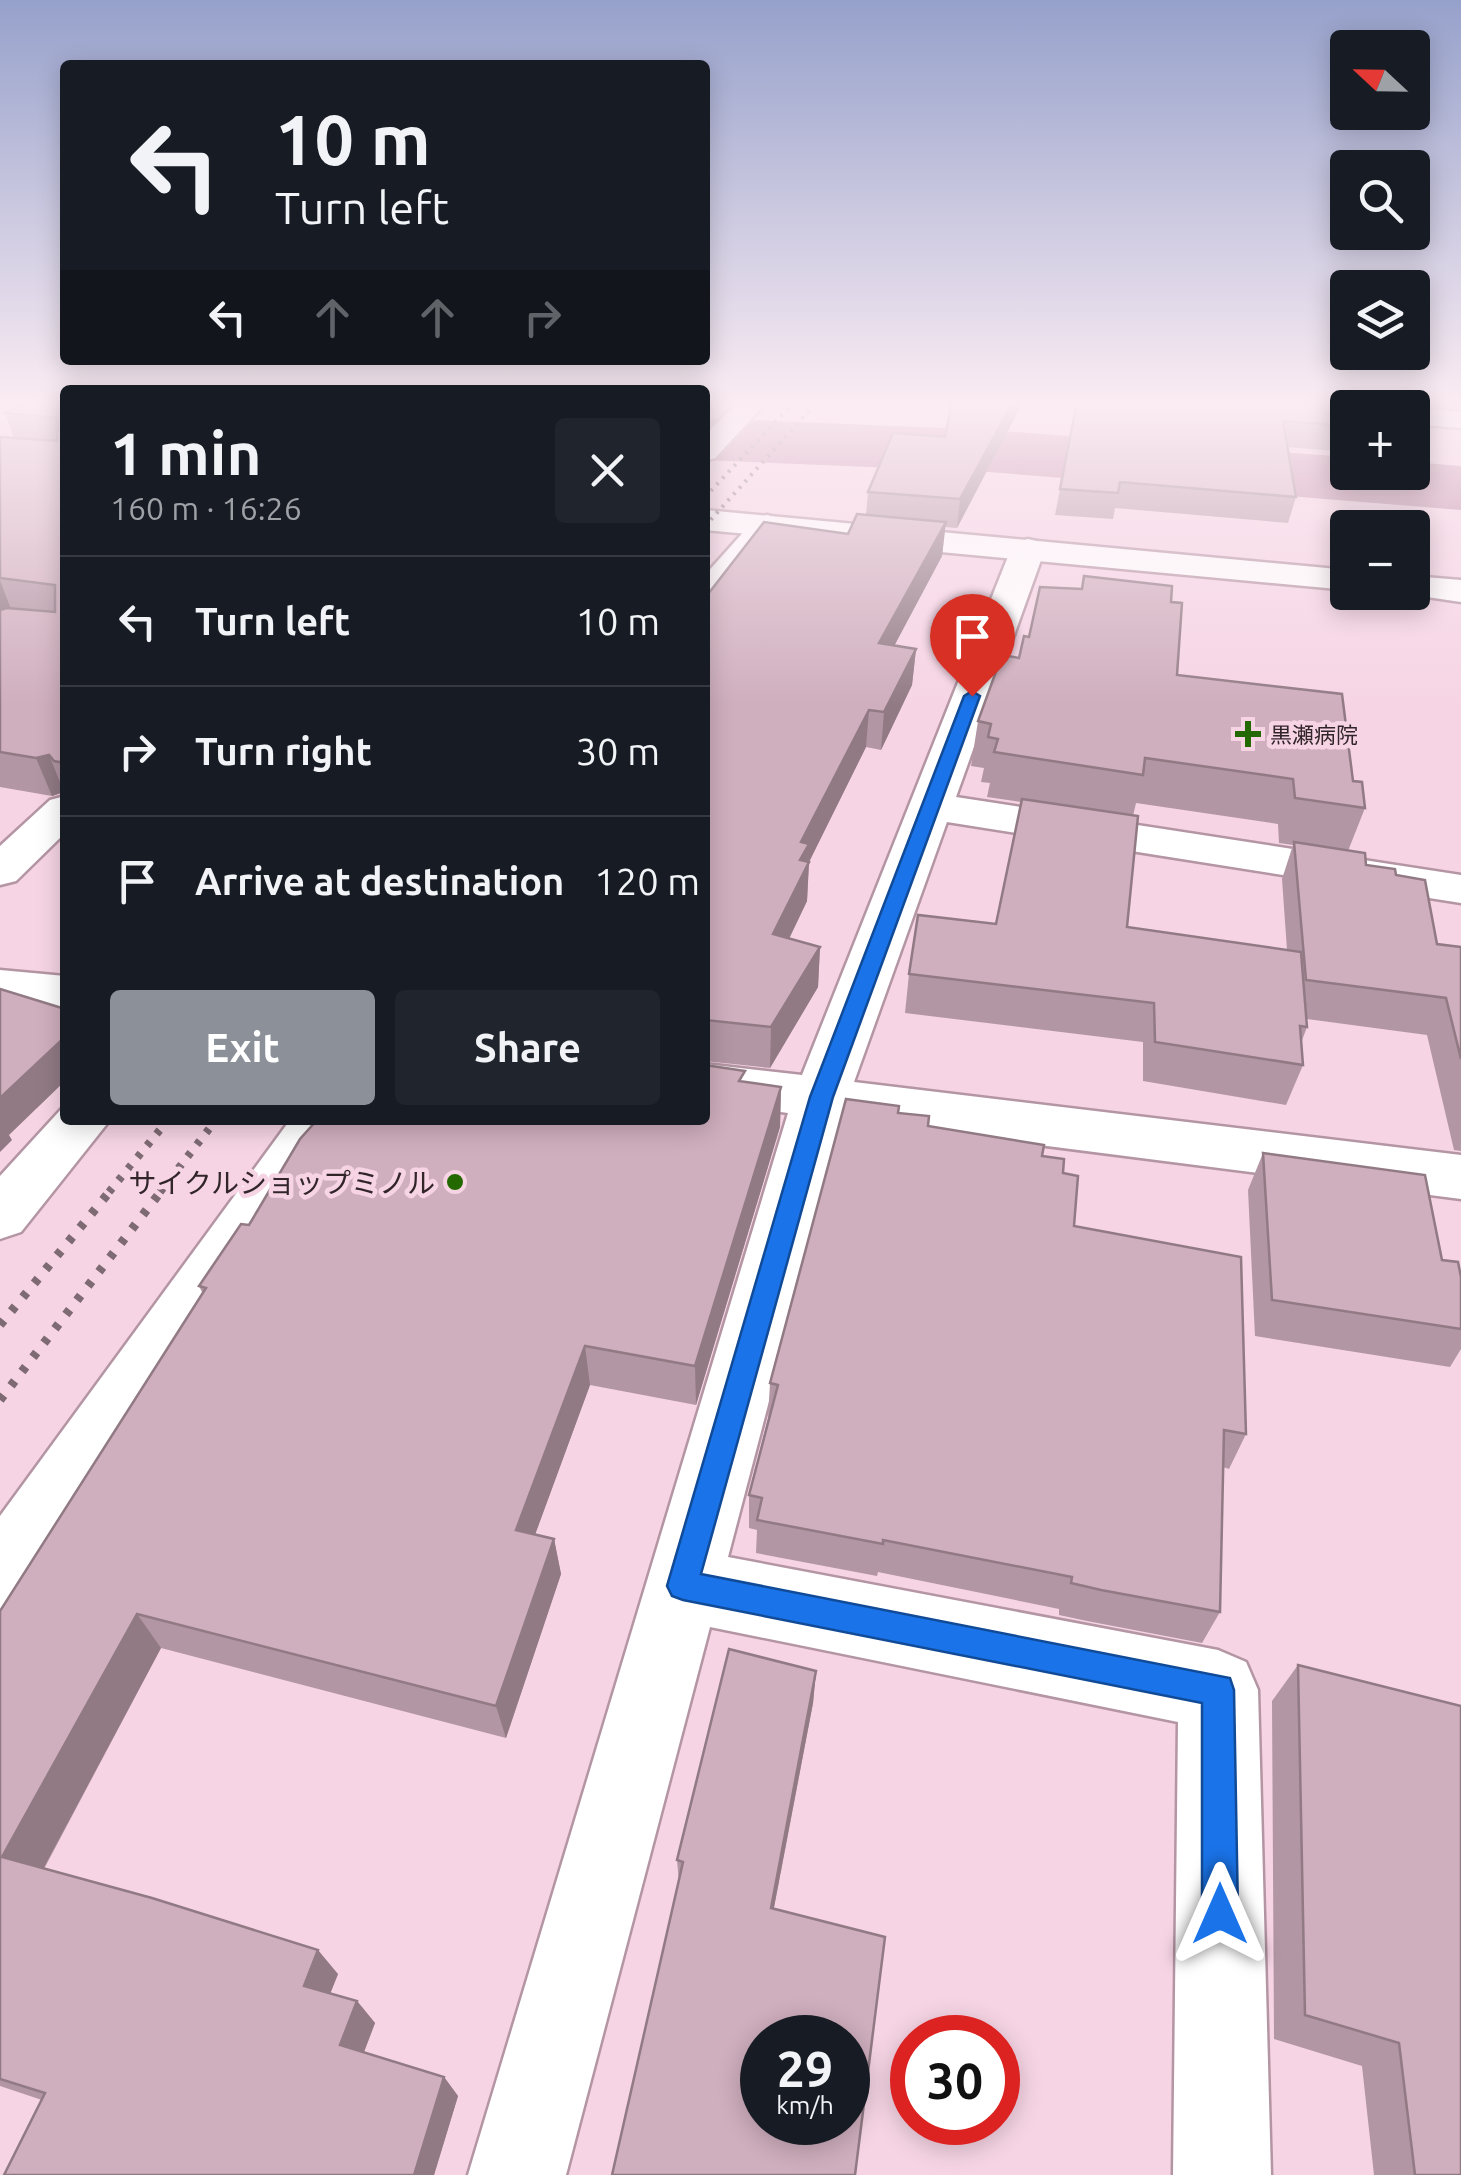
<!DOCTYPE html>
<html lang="en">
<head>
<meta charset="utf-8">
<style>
  :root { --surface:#171b24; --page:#20242c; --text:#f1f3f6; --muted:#9ea1a6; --line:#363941; --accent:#8c9099 }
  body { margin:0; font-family:Ubuntu,"Noto Sans JP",sans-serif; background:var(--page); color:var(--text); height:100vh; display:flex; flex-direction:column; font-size:38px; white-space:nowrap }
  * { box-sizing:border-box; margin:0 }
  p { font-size:32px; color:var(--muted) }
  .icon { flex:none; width:55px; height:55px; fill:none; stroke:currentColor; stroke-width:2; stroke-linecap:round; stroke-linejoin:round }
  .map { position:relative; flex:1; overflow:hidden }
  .sheet { position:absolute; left:60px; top:385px; width:650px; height:740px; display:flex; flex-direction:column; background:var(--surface); border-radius:10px; box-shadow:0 5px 25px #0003 }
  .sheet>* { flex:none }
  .guide { position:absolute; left:60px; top:60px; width:650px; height:305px; border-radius:10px; box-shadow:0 5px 25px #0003; background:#171b24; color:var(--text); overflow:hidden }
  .needle { width:65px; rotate:292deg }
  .buttons { position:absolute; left:1330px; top:30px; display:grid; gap:20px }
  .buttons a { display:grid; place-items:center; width:100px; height:100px; border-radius:10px; background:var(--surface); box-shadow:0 5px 25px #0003; font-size:50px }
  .speed { position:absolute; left:740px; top:2015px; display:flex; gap:20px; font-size:50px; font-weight:700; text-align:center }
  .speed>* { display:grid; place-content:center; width:130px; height:130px; border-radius:50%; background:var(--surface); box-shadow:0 5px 25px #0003; line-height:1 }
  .speed small { font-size:25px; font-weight:400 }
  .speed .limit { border:15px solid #d22; background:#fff; color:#111 }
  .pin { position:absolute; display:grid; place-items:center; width:85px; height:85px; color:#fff; margin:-102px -42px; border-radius:50% 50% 50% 0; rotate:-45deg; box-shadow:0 0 10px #0007 }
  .pin .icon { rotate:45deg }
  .me { position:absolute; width:110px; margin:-55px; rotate:0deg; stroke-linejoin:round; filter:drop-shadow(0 0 8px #0008) }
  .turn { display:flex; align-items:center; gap:35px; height:210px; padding:0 50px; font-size:45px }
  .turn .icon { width:130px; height:130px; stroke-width:2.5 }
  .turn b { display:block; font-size:70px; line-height:85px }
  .lanes { display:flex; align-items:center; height:95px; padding:0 50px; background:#0003; justify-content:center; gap:50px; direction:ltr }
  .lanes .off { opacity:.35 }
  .round { display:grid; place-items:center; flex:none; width:105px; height:105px; border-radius:10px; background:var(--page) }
  .overview { display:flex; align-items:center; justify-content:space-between; height:170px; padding:0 50px }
  h1 { font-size:60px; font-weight:600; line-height:75px }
  .primary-button { display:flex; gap:20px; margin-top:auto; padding:20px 50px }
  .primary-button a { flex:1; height:115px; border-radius:10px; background:var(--accent); color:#fff; font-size:40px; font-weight:600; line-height:115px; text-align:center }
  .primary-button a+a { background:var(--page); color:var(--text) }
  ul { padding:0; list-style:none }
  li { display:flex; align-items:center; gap:30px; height:130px; padding:0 50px; border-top:2px solid var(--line) }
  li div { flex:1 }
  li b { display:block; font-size:38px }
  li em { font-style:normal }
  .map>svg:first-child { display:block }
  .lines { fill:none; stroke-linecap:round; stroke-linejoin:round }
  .river { fill:#bb849f; fill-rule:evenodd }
  .minor-casing { stroke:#b495a3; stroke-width:5 }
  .tertiary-casing { stroke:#b495a3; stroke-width:5 }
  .minor { fill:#fff; fill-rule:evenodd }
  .tertiary { fill:#fff; fill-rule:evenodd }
  .rail-far2 { stroke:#7e6a73; stroke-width:4; stroke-dasharray:2.5 6; stroke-linecap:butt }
  .rail-far1 { stroke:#7e6a73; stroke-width:8; stroke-dasharray:5 10; stroke-linecap:butt }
  .rail { stroke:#7e6a73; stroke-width:9; stroke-dasharray:6 12; stroke-linecap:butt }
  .wall { fill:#b296a3; fill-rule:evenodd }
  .shaded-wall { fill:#917a84 }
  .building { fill:#cfaebd; stroke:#917a84; stroke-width:2.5; fill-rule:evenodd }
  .route { fill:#1a73e8; stroke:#114b97; stroke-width:2.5 }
  .poi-dot { fill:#246900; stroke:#f6d4e4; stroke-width:4 }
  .labels { text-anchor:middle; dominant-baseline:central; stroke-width:9; stroke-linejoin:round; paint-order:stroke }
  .far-poi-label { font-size:22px; fill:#31252a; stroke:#f6d4e4; text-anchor:start }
  .poi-label { font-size:28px; fill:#31252a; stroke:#f6d4e4; text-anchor:end }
</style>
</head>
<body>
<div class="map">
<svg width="1461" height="2175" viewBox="0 0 1461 2175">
  <rect width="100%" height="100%" fill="#f6d4e4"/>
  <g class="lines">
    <polygon class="river" points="705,418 989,430 1348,457 1348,472 1412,472 1412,462 1461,466 1461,510 989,472 705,460"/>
    <g class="minor-casing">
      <g id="minor">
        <polygon points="1412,408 1461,412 1461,428 1412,424"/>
        <polygon points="767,515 778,518 783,525 717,603 705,607 705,575 756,518"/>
        <polygon points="1028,539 1040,542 1045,549 956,797 1461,875 1461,903 947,822 854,1082 1461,1155 1461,1199 843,1120 728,1557 1218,1650 1246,1662 1258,1690 1271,2175 1173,2175 1178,1722 710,1627 566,2175 468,2175 788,1113 705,1102 705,1064 802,1075 1011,549 1016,542"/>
        <polygon points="65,796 65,833 16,881 0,885 0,846 50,800"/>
        <polygon points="0,970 65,976 65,1010 0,1004"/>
        <polygon points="290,1120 348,1120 26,1602 0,1613 0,1516"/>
      </g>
    </g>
    <g class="tertiary-casing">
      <g id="tertiary">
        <polygon points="738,402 767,402 715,458 705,461 705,435"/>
        <polygon points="705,510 1348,570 1348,590 705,530"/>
        <polygon points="1412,576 1461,580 1461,602 1400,593 1412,592"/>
        <polygon points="65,1105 65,1120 110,1120 21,1232 0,1239 0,1176"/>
      </g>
    </g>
    <use href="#minor" class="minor"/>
    <use href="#tertiary" class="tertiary"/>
    <g class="rail-far2">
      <polyline points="705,497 794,402"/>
      <polyline points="705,526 817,402"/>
    </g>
    <g class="rail-far1">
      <polyline points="109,1192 168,1120"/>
      <polyline points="160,1192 216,1120"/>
    </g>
    <g class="rail">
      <polyline points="0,1325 111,1190"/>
      <polyline points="0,1400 162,1190"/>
    </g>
  </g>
  <g class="wall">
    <polygon points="65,402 65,794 64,792 52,796 0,787 0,437 14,438 5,413"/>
    <polygon points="1023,402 957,528 945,527 942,556 894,646 916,649 912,685 881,750 866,747 809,862 807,901 789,939 820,947 818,987 770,1068 705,1061 705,598 848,534 866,515 868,492 945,437"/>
    <polygon points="1077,402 1382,402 1380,406 1366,403 1348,408 1348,452 1287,447 1296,497 1288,523 1115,508 1113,519 1055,515"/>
    <polygon points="1392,402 1461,402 1461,408"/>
    <path d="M1171,602L1177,675L1353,781L1365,808L1348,851L1366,865L1396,875L1437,944L1461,947V1151L1454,1150L1427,1035L1307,1019V1027L1301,1043L1303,1065L1286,1105L1143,1081V1042L905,1013L909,974L996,924L1021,802L987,797L990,783L981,782L984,768L971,766L978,721L1019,658L1029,637ZM1136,803L1278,824L1279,843L1293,845L1282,879L1287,950L1127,927L1133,816Z"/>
    <polygon points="745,1082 781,1087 780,1127 696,1405 590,1385 535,1534 554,1539 561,1574 506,1738 161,1648 44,1869 338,1974 330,1994 357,2001 375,2023 364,2052 444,2077 458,2096 434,2175 4,2175 42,2100 0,2086 0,1611 203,1294 199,1286 249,1225"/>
    <polygon points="898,1113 928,1126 1042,1156 1063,1173 1074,1226 1246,1434 1229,1469 1223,1467 1220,1612 1202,1643 1087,1621 1059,1615 1059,1609 878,1572 877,1576 756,1553 757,1530 749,1528 749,1495 768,1418 770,1383"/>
    <polygon points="1263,1153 1442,1260 1461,1277 1461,1349 1450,1367 1255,1336 1248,1190"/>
    <polygon points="1298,1665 1461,2175 1374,2175 1362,2066 1274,2039 1272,1701"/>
    <polygon points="816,1671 813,1703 774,1908 679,1883 677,1860"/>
  </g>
  <g class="shaded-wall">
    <polygon points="1013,402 1023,402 957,528 960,499"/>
    <polygon points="946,522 942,556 876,680 879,643"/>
    <polygon points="0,580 12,612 0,616"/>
    <polygon points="916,649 912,685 881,750 884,712"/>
    <polygon points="869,710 866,747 808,864 809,862 807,901 772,974 773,934 801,842"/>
    <polygon points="49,755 64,792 52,796 36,758"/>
    <polygon points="820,947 818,987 770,1068 771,1027"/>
    <polygon points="65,1037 65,1081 9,1135 12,1140 0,1152 0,1098"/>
    <polygon points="781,1087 780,1127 696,1405 695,1366"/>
    <polygon points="585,1346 590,1385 524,1565 516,1530"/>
    <polygon points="554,1539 561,1574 506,1738 496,1706"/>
    <polygon points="137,1614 161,1648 35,1884 2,1857"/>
    <polygon points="816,1671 813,1703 769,1933 771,1908"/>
    <polygon points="318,1950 338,1974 324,2009 304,1986"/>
    <polygon points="357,2001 375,2023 359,2065 340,2045"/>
    <polygon points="444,2077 458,2096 434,2175 414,2175"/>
  </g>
  <g class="building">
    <polygon points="25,402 65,402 65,763 54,761 49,755 36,758 0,752 0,610 7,608 55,612 55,585 0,578 0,437 57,441 58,418 5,413"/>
    <polygon points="952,402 1013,402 960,499 868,492 893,433 945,437"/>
    <polygon points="1077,402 1366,402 1367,408 1348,408 1348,426 1283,421 1296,497 1120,482 1118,493 1060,489"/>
    <polygon points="857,514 946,522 879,643 916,649 884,712 869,710 801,842 809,844 800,860 809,862 773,934 820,947 771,1027 705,1020 705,598 764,522 848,534"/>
    <polygon points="1084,576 1172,586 1171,602 1182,603 1177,675 1342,694 1353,781 1362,782 1365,808 1295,798 1293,779 1145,758 1143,775 994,752 998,739 988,737 991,724 978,721 1002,655 1019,658 1024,636 1029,637 1040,587 1082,589"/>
    <polygon points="1022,799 1138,816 1127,927 1301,952 1307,1027 1300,1026 1303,1065 1155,1042 1154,1003 909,974 918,915 996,924"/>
    <polygon points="1294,842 1365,853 1366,865 1395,869 1396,875 1425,880 1437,944 1461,947 1461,1059 1446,998 1306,980"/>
    <polygon points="0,989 65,1009 65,1037 0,1098"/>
    <polygon points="705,1065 745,1071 739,1081 781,1087 695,1366 585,1346 516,1530 554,1539 496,1706 137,1614 2,1857 152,1898 318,1950 304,1986 357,2001 340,2045 444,2077 414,2175 4,2175 45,2093 0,2079 0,1611 206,1288 199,1286 241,1224 249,1225 300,1139 317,1120 705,1120"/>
    <polygon points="846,1099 899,1106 898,1113 929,1116 928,1126 1044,1145 1042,1156 1064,1159 1063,1173 1078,1176 1074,1226 1241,1257 1246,1434 1224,1430 1220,1612 1101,1590 1071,1583 1072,1577 883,1540 883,1544 757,1520 762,1498 749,1495 778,1385 770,1383"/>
    <polygon points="1263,1153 1425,1175 1442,1260 1458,1262 1461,1277 1461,1329 1272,1300"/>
    <path d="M729,1649L816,1671L771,1908L885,1937L855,2175H612L683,1862L677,1860ZM762,2038H848V2122H762Z"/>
    <polygon points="1298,1665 1461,1706 1461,2175 1415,2175 1399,2043 1305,2015"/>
  </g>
  <linearGradient id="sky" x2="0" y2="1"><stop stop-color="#96a1cb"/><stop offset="0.57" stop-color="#fbecf3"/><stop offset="1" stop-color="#fbecf3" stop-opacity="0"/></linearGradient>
  <rect width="1461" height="707" fill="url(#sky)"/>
  <polygon class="route" points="972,691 980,696 833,1097 701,1574 1230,1678 1234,1690 1238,1914 1233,1927 1220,1932 1207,1927 1202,1914 1202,1703 683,1600 672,1596 667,1586 810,1097 964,696"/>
  <g class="poi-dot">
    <path d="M1243 719h10v10h10v10h-10v10h-10v-10h-10v-10h10z"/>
    <circle cx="455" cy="1182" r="10"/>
  </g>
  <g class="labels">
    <g class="far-poi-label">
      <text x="1270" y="734">黒瀬病院</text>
    </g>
    <g class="poi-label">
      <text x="435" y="1182">サイクルショップミノル</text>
    </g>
  </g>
</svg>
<div class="buttons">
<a><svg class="needle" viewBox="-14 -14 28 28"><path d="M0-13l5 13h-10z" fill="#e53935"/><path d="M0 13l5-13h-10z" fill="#9ea1a6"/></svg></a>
<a><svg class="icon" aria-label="search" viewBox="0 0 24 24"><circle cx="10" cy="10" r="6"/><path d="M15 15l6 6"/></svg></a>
<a><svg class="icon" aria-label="layers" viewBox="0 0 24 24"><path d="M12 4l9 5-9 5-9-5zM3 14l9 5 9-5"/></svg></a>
<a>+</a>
<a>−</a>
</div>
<div class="speed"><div>29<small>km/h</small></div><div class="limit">30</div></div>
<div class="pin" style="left:972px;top:696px;background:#d93025"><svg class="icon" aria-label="arrive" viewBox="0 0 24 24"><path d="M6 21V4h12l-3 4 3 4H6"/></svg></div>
<svg class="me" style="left:1220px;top:1914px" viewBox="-20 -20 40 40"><path d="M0-17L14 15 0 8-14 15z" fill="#1a73e8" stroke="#fff" stroke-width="4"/></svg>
<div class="guide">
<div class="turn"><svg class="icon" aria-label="left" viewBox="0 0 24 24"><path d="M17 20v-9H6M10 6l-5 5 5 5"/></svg><div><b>10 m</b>Turn left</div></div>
<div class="lanes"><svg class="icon" aria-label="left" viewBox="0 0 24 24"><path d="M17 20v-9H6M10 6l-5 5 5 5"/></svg><svg class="icon off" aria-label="ahead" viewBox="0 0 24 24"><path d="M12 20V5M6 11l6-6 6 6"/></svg><svg class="icon off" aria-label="ahead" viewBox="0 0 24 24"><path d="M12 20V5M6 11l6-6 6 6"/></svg><svg class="icon off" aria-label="right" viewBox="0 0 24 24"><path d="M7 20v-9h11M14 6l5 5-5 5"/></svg></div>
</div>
<section class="sheet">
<div class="overview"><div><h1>1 min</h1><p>160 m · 16:26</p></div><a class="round"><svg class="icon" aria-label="close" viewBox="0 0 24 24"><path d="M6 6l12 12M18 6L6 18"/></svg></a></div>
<ul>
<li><svg class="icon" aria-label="left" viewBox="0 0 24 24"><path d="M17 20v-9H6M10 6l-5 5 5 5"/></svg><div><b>Turn left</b></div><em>10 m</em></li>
<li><svg class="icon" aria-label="right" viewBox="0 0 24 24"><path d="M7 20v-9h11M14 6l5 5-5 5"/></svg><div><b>Turn right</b></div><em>30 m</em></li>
<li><svg class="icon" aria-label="arrive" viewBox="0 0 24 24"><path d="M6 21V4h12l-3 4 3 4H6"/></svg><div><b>Arrive at destination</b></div><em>120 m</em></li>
</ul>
<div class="primary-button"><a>Exit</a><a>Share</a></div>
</section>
</div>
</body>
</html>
